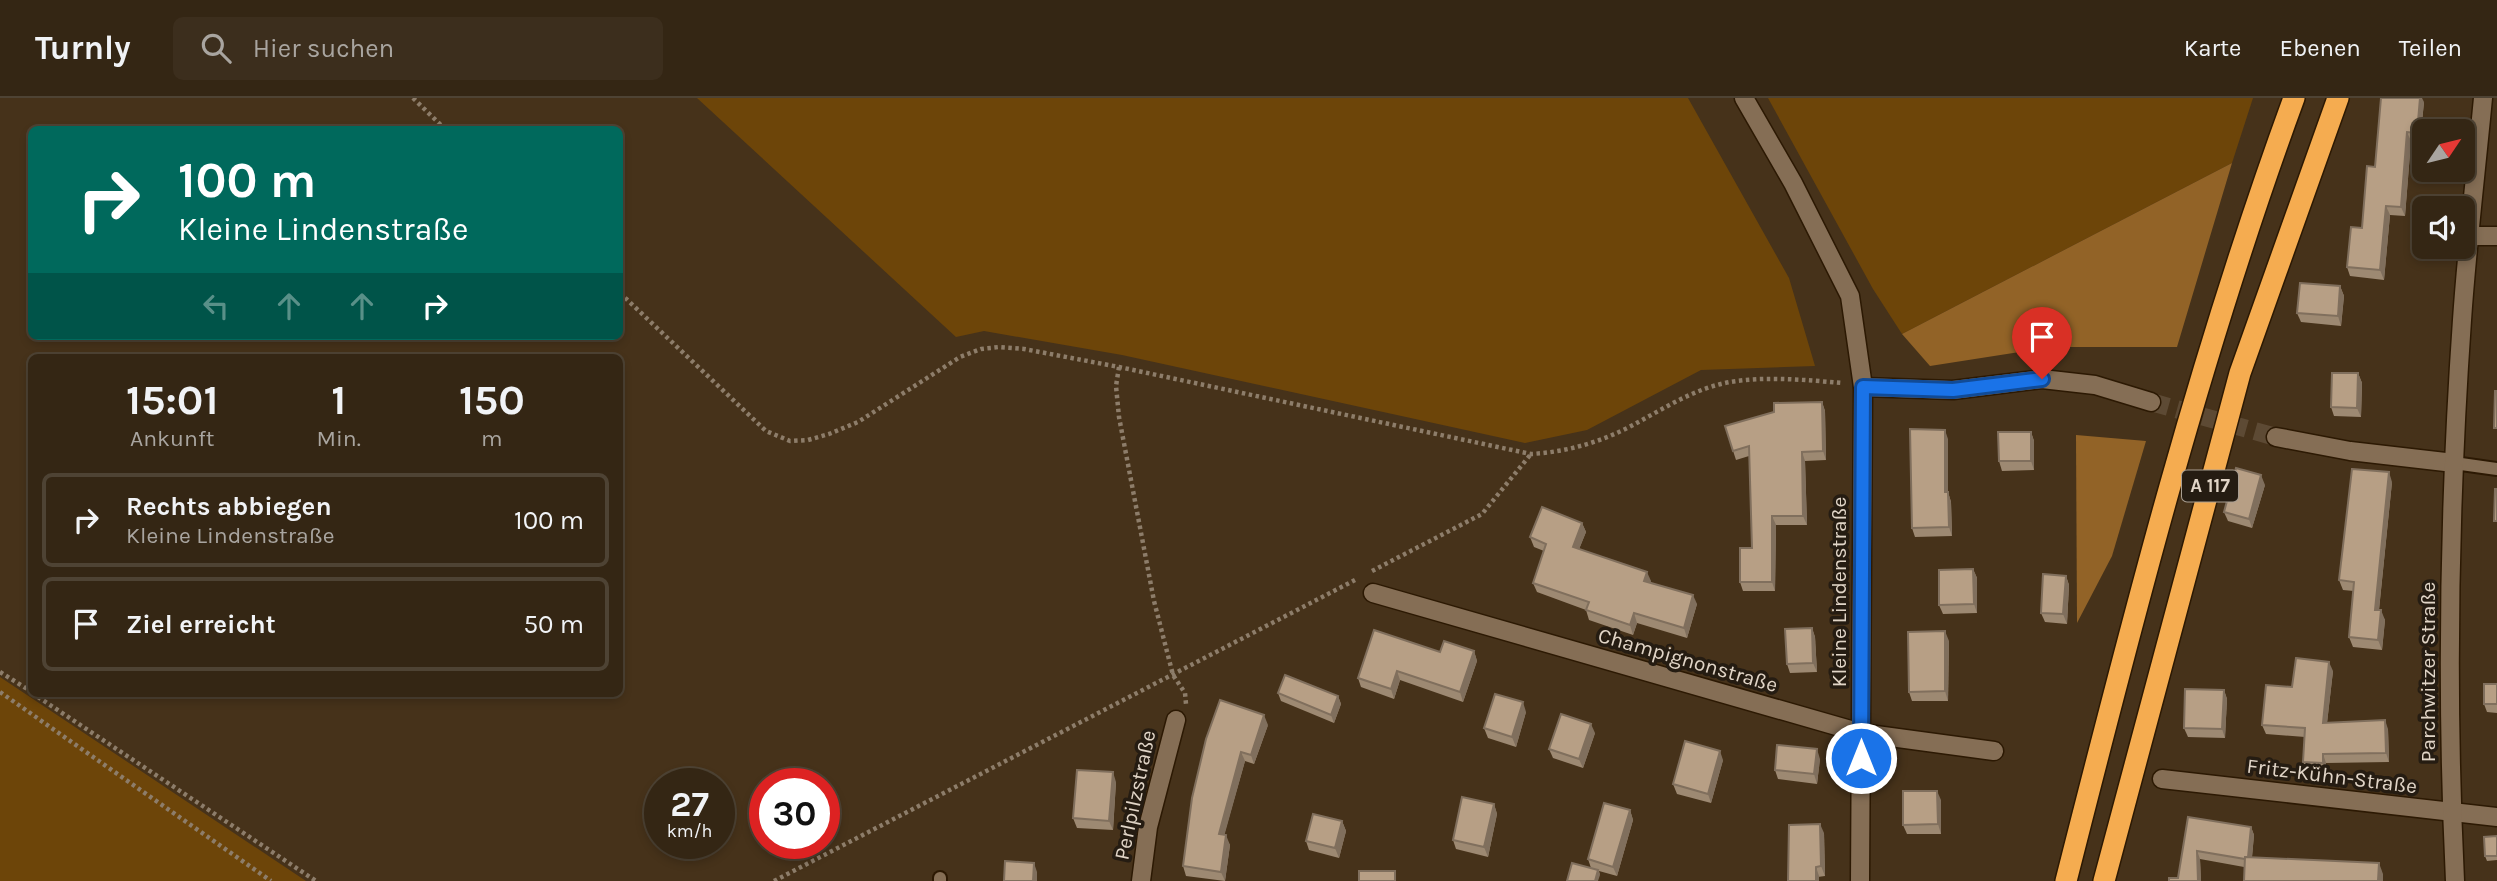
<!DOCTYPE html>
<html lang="de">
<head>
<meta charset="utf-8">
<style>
  :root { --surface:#342614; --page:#3c2e1d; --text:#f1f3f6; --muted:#a9a5a0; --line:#4e4334 }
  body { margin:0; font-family:Karla,sans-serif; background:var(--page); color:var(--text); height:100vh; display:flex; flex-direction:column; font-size:26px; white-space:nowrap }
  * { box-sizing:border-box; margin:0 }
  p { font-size:23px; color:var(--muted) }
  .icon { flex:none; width:38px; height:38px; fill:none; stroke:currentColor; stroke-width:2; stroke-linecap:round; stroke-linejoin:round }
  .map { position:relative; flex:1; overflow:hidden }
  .drawer { position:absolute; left:28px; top:256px; width:595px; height:343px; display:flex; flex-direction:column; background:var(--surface); border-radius:10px; box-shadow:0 4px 10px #0003,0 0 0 2px var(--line) }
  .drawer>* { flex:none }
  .hud { position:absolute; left:28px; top:28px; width:595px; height:214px; border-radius:10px; box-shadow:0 4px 10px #0003,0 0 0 2px var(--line); background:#00695c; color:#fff; overflow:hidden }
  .needle { width:46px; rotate:55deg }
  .controls { position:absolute; left:2412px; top:21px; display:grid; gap:14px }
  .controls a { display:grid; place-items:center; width:63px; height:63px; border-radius:10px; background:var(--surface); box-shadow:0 4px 10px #0003,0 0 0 2px var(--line); font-size:35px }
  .speed { position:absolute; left:644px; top:670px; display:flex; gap:14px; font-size:35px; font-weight:700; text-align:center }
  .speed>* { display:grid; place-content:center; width:91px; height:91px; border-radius:50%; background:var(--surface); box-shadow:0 4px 10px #0003,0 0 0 2px var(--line); line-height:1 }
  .speed small { font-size:18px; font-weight:400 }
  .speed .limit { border:10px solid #d22; background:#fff; color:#111 }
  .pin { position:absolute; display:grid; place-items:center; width:60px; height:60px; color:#fff; margin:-72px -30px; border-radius:50% 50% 50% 0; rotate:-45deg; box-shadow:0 0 7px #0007 }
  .pin .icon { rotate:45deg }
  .me { position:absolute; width:77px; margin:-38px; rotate:0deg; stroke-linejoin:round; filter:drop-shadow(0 0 5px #0008) }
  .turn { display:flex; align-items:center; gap:24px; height:147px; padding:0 35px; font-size:32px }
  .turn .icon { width:91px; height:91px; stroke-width:2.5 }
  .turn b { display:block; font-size:49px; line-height:60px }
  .lanes { display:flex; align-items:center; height:66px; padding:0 35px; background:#0003; justify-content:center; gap:35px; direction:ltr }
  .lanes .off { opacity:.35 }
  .eta { display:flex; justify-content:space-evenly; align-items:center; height:119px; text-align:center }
  .eta b { font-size:42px; font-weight:700; line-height:49px }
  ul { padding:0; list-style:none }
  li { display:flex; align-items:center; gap:21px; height:94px; margin:0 14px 10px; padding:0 21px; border:4px solid var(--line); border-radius:10px }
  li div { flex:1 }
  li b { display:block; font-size:26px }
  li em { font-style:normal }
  header { display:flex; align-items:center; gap:42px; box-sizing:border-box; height:98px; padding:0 35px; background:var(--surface); border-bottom:2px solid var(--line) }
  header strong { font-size:33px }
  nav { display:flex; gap:38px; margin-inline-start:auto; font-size:24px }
  .search { width:490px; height:63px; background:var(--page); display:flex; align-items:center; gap:18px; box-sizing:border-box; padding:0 24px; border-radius:10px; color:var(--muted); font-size:26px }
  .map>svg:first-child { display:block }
  .green { fill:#6d4509 }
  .forest { fill:#926327 }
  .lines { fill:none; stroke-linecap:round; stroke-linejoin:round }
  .street-tunnel { stroke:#5d4a34; stroke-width:18; stroke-dasharray:18 9; stroke-linecap:butt }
  .lane-casing { stroke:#2c1903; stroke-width:16 }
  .street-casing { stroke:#2c1903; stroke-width:21 }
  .highway-casing { stroke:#2c1903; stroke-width:24 }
  .path { stroke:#8d7d6a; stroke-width:4.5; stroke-dasharray:3.5 3.5; stroke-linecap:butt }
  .lane { stroke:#856e55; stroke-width:12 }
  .street { stroke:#856e55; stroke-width:18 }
  .highway { stroke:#f5ac50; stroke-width:21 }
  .wall { fill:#9d8972 }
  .shaded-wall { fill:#806f5d }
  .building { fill:#b79f85; stroke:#806f5d; stroke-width:2 }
  .route-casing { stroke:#114b97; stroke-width:18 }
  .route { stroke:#1a73e8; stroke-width:12 }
  .labels { text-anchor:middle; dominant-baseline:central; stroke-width:7; stroke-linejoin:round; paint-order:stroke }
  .shield { fill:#251c12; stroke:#a99e91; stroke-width:2 }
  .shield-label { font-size:19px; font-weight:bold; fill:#e1d5c7 }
  .street-label { font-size:21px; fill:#e1d5c7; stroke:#251c12 }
</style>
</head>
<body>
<header>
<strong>Turnly</strong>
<div class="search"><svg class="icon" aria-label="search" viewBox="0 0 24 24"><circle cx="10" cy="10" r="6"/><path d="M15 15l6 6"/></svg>Hier suchen</div>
<nav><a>Karte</a><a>Ebenen</a><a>Teilen</a></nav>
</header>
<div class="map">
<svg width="2497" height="783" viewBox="0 0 2497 783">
  <rect width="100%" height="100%" fill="#46321a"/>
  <g class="green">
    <polygon points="697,0 1688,0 1789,180 1815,268 1701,272 1587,332 1525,345 1122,257 984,233 956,239"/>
    <polygon points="1768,0 2253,0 2232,65 1902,236 1873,191"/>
    <polygon points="0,579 306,783 0,783"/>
  </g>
  <g class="forest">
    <polygon points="2232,65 2177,249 2052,249 1930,268 1902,236"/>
    <polygon points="2076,337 2146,343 2112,458 2077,525"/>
  </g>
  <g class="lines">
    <polyline class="street-tunnel" points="2151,304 2276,339"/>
    <g class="lane-casing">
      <g id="lane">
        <polyline points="2454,365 2497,371"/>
        <polyline points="940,780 940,783"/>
      </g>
    </g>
    <g class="street-casing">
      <g id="street">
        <polyline points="1744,0 1793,85 1850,198 1863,289 1860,783"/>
        <polyline points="2470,138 2497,138"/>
        <polyline points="1863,289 1953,292 2042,281 2095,287 2151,304"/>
        <polyline points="2276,339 2350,353 2454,365"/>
        <polyline points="1373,495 1861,635 1994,653"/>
        <polyline points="2162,681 2497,719"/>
        <polyline points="1141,783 1148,729 1176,622"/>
        <path d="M2455,783C2446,596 2449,408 2462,222C2467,148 2476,74 2483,0"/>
      </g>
    </g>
    <g class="highway-casing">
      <g id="highway">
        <path d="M2066,783C2133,519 2200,256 2294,0"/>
        <polyline points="2104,783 2240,275 2338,0"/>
      </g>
    </g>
    <g class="path">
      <polyline points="413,0 446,32"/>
      <path d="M620,195L766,333L790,343L808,342L829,336L858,324L960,259L981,251L999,249L1024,251L1119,269L1531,356C1567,354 1601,344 1633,327C1663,311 1695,290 1730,284C1765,278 1807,282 1842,285"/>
      <polyline points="1119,269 1116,288 1119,319 1154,503 1173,577 1185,595 1186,606"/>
      <polyline points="1372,473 1482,416 1531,356"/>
      <polyline points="0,574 32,594"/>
      <polyline points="0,594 271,783"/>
      <polyline points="32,595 316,783"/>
      <polyline points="774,783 1355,482"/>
    </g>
    <use href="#lane" class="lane"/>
    <use href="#street" class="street"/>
    <use href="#highway" class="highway"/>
  </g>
  <g class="wall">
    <polygon points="2424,4 2420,44 2411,43 2405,118 2390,117 2384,182 2350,178 2347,169 2362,130 2375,69"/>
    <polygon points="2340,188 2344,198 2341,228 2301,224 2297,215"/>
    <polygon points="2358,275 2362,285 2361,319 2334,318 2331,309"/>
    <polygon points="1822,304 1825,313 1826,362 1805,363 1807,427 1776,427 1775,493 1743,493 1740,484 1752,450 1749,358 1736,362 1725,328"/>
    <polygon points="2031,334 2034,343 2034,372 2002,373 1999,363"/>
    <polygon points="1948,341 1948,394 1951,404 1952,438 1915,439 1912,430"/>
    <polygon points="2392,384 2379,512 2385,522 2382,552 2353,549 2349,539 2354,493 2343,492 2339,482"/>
    <polygon points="2265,387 2252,430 2228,423 2224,414"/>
    <polygon points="1582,425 1586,434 1579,451 1651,483 1650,484 1697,506 1687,540 1637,525 1633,537 1589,522 1586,512 1537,494 1533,485 1544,453 1534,449 1530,439"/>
    <polygon points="1973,471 1977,480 1977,515 1943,516 1939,507"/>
    <polygon points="2066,478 2069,487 2067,526 2045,524 2041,515"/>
    <polygon points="1812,530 1815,539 1817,574 1790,575 1787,566"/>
    <polygon points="1949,543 1948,603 1912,603 1909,594"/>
    <polygon points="1474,553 1477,563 1463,604 1400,582 1394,601 1361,589 1358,580 1440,554"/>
    <polygon points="2333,573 2327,625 2388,631 2389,664 2326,665 2326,674 2306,673 2303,664 2305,639 2266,636 2262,627 2292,589"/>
    <polygon points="2497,586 2497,615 2487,614 2484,606"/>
    <polygon points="2224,592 2227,601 2225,640 2188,639 2184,630"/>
    <polygon points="1278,595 1338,598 1341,606 1334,625 1281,603"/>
    <polygon points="1526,614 1516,649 1488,640 1484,630"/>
    <polygon points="1268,627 1254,666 1245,663 1224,737 1230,747 1225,783 1186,778 1183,768 1192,700"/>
    <polygon points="1595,635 1583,670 1553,660 1549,651"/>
    <polygon points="1820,661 1817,686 1778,681 1775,672"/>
    <polygon points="1723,662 1711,705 1677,696 1673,686"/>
    <polygon points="1116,684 1113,732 1077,730 1073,720"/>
    <polygon points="1941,702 1941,736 1907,736 1903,727"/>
    <polygon points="1494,706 1497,716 1488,759 1456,751 1453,742"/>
    <polygon points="1630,712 1633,722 1617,778 1599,773 1600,777 1591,770 1588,761"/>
    <polygon points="2188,719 2251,729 2254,737 2252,759 2383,776 2383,783 2244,783 2244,769 2200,761 2201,783 2169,783 2178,780"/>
    <polygon points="1342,723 1346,733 1339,760 1309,752 1306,743"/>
    <polygon points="1824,735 1825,778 1788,783"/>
    <polygon points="2497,738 2497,762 2487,763 2485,758"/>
  </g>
  <g class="shaded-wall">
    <polygon points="2420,0 2422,0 2424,4 2420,44 2417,35"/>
    <polygon points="2407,34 2411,43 2405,118 2401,109"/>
    <polygon points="2386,108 2390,117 2384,182 2380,172"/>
    <polygon points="2340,188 2344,198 2341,228 2338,218"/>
    <polygon points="2358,275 2362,285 2361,319 2357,310"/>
    <polygon points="1822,304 1825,313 1826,362 1823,353"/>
    <polygon points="1945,332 1948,341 1948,394 1951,404 1952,438 1949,429 1945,394"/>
    <polygon points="2031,334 2034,343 2034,372 2031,363"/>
    <polygon points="1802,354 1805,363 1807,427 1803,418"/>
    <polygon points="2389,374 2392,384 2378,521 2375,512"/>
    <polygon points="2261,377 2265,387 2252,430 2249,421"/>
    <polygon points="1772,418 1776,427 1775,493 1772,484"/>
    <polygon points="1582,425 1586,434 1576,459 1573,449"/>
    <polygon points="1973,471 1977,480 1977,515 1974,506"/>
    <polygon points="1647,474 1651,483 1648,492 1644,483"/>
    <polygon points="2066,478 2069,487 2067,526 2063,516"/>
    <polygon points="1693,497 1697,506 1687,540 1684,530"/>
    <polygon points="2381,512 2385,522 2382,552 2378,542"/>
    <polygon points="1634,515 1637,525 1633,537 1630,527"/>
    <polygon points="1812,530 1815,539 1817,574 1813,565"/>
    <polygon points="1945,533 1949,543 1948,603 1945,593"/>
    <polygon points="1474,553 1477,563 1463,604 1460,594"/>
    <polygon points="2329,564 2333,573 2326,634 2323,625"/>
    <polygon points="1397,573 1400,582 1394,601 1391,591"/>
    <polygon points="2224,592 2227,601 2225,640 2222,631"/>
    <polygon points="1338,598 1341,606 1334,625 1331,617"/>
    <polygon points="1523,604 1526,614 1516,649 1512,639"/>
    <polygon points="1264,617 1268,627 1254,666 1251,657"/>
    <polygon points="2385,622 2388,631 2389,664 2386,655"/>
    <polygon points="1591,626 1595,635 1583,670 1579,661"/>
    <polygon points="1817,651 1820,661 1817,686 1814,676"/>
    <polygon points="1720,653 1723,662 1711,705 1708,696"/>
    <polygon points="1241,654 1245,663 1222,746 1219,736"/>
    <polygon points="2323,656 2326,665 2326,674 2323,665"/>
    <polygon points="1113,674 1116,684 1113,732 1109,723"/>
    <polygon points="1937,693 1941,702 1941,736 1938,726"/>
    <polygon points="1494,706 1497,716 1488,759 1484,749"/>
    <polygon points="1630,712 1633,722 1617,778 1613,769"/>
    <polygon points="1342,723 1346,733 1339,760 1335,750"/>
    <polygon points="1820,726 1824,735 1825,778 1821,768"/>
    <polygon points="2251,729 2254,737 2251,770 2248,761"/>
    <polygon points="1226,737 1230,747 1225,783 1221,774"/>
    <polygon points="2197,753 2200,761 2201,783 2198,783"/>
    <polygon points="1034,765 1037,774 1037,783 1033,783"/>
    <polygon points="2379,765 2383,776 2383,783 2378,783"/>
    <polygon points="1816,769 1819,778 1819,783 1816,783"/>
    <polygon points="1598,772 1600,777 1598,783 1595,783"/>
  </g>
  <g class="building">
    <polygon points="2381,0 2420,0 2417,35 2407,34 2401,109 2386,108 2380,172 2347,169 2351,129 2362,130 2367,68 2375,69"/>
    <polygon points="2300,185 2340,188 2338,218 2297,215"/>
    <polygon points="2332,275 2358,275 2357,310 2331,309"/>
    <polygon points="2495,293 2497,293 2497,330 2494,330"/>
    <polygon points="1822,304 1823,353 1802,354 1803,418 1772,418 1772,484 1740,484 1740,450 1752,450 1749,348 1733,353 1725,328 1774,314 1774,305"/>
    <polygon points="1910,331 1945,332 1945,394 1948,394 1949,429 1912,430"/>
    <polygon points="1998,334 2031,334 2031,363 1999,363"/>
    <polygon points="2236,370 2261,377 2249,421 2224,414"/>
    <polygon points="2352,371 2389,374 2375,512 2381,512 2378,542 2349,539 2354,484 2339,482"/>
    <polygon points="2495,391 2497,391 2497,423 2494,423"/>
    <polygon points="1542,409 1582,425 1573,449 1647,474 1644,483 1693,497 1684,530 1634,515 1630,527 1586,512 1589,504 1533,485 1546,446 1530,439"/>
    <polygon points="1973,471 1974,506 1939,507 1939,472"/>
    <polygon points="2043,476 2066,478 2063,516 2041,515"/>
    <polygon points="1812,530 1813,565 1787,566 1785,531"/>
    <polygon points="1374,532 1440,554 1444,543 1474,553 1460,594 1397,573 1391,591 1358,580"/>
    <polygon points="1945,533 1945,593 1909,594 1908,534"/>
    <polygon points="2296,560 2329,564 2323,625 2385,622 2386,655 2323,656 2323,665 2303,664 2305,630 2262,627 2266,587 2292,589"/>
    <polygon points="1285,577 1338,598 1331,617 1278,595"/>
    <rect x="2484" y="586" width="13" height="20"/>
    <polygon points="2185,591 2224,592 2222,631 2184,630"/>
    <polygon points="1495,596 1523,604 1512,639 1484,630"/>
    <polygon points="1220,602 1264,617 1251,657 1241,654 1219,736 1226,737 1221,774 1183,768 1192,700 1206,641"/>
    <polygon points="1561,616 1591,626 1579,661 1549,651"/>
    <polygon points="1685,643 1720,653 1708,696 1673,686"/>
    <polygon points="1777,647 1817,651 1814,676 1775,672"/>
    <polygon points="1077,672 1113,674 1109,723 1073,720"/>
    <polygon points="1903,693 1937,693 1938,726 1903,727"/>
    <polygon points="1462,699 1494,706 1484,749 1453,742"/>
    <polygon points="1604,705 1630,712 1613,769 1588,761"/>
    <polygon points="1313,716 1342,723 1335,750 1306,743"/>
    <polygon points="2188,719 2251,729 2248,759 2245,759 2245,761 2197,753 2198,783 2169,783 2169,780 2178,780"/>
    <polygon points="1820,726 1821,768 1816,769 1816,783 1788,783 1789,727"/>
    <polygon points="2497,738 2497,758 2485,758 2484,739"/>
    <polygon points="2245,759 2379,765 2378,783 2244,783"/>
    <polygon points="1005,763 1034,765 1033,783 1004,783"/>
    <polygon points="1572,765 1598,772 1595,783 1567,783"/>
    <rect x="1359" y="773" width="36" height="10"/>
  </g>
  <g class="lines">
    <g class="route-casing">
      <polyline id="route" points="1861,660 1863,289 1953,292 2042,281"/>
    </g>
    <use href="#route" class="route"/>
  </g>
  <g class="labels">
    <rect class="shield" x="2182" y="372.5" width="56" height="31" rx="5"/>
    <g class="shield-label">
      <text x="2210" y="388">A 117</text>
    </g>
    <g class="street-label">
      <text transform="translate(1839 494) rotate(-90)">Kleine Lindenstraße</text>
      <text transform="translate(1688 562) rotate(16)">Champignonstraße</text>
      <text transform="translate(2428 574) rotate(-90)">Parchwitzer Straße</text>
      <text transform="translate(2332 678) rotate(7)">Fritz-Kühn-Straße</text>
      <text transform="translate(1135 697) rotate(-78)">Perlpilzstraße</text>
    </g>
  </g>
</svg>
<div class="controls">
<a><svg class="needle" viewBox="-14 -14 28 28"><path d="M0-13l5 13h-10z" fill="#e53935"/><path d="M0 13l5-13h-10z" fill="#a9a5a0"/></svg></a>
<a><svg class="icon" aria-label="sound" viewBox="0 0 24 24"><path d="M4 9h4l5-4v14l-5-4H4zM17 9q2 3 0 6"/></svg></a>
</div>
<div class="speed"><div>27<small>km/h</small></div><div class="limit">30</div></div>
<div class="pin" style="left:2042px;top:281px;background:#d93025"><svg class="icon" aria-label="arrive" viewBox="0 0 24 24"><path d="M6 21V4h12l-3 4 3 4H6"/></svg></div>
<svg class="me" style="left:1861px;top:660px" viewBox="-20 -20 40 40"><circle r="17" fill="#1a73e8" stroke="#fff" stroke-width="3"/><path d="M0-11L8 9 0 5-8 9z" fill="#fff"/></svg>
<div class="hud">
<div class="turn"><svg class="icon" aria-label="right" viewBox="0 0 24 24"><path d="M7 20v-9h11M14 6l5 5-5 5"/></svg><div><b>100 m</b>Kleine Lindenstraße</div></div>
<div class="lanes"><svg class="icon off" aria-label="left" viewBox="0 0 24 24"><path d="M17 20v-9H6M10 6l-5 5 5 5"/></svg><svg class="icon off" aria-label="ahead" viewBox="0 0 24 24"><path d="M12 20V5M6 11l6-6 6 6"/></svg><svg class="icon off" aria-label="ahead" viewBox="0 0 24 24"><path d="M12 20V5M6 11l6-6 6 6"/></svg><svg class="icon" aria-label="right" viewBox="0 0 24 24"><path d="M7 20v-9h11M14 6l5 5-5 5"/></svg></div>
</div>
<section class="drawer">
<div class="eta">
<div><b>15:01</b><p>Ankunft</p></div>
<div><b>1</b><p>Min.</p></div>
<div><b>150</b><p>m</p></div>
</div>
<ul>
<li><svg class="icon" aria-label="right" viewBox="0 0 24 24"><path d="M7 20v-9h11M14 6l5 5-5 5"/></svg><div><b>Rechts abbiegen</b><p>Kleine Lindenstraße</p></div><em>100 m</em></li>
<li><svg class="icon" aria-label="arrive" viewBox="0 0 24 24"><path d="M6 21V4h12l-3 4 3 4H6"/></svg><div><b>Ziel erreicht</b></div><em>50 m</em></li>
</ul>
</section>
</div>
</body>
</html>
